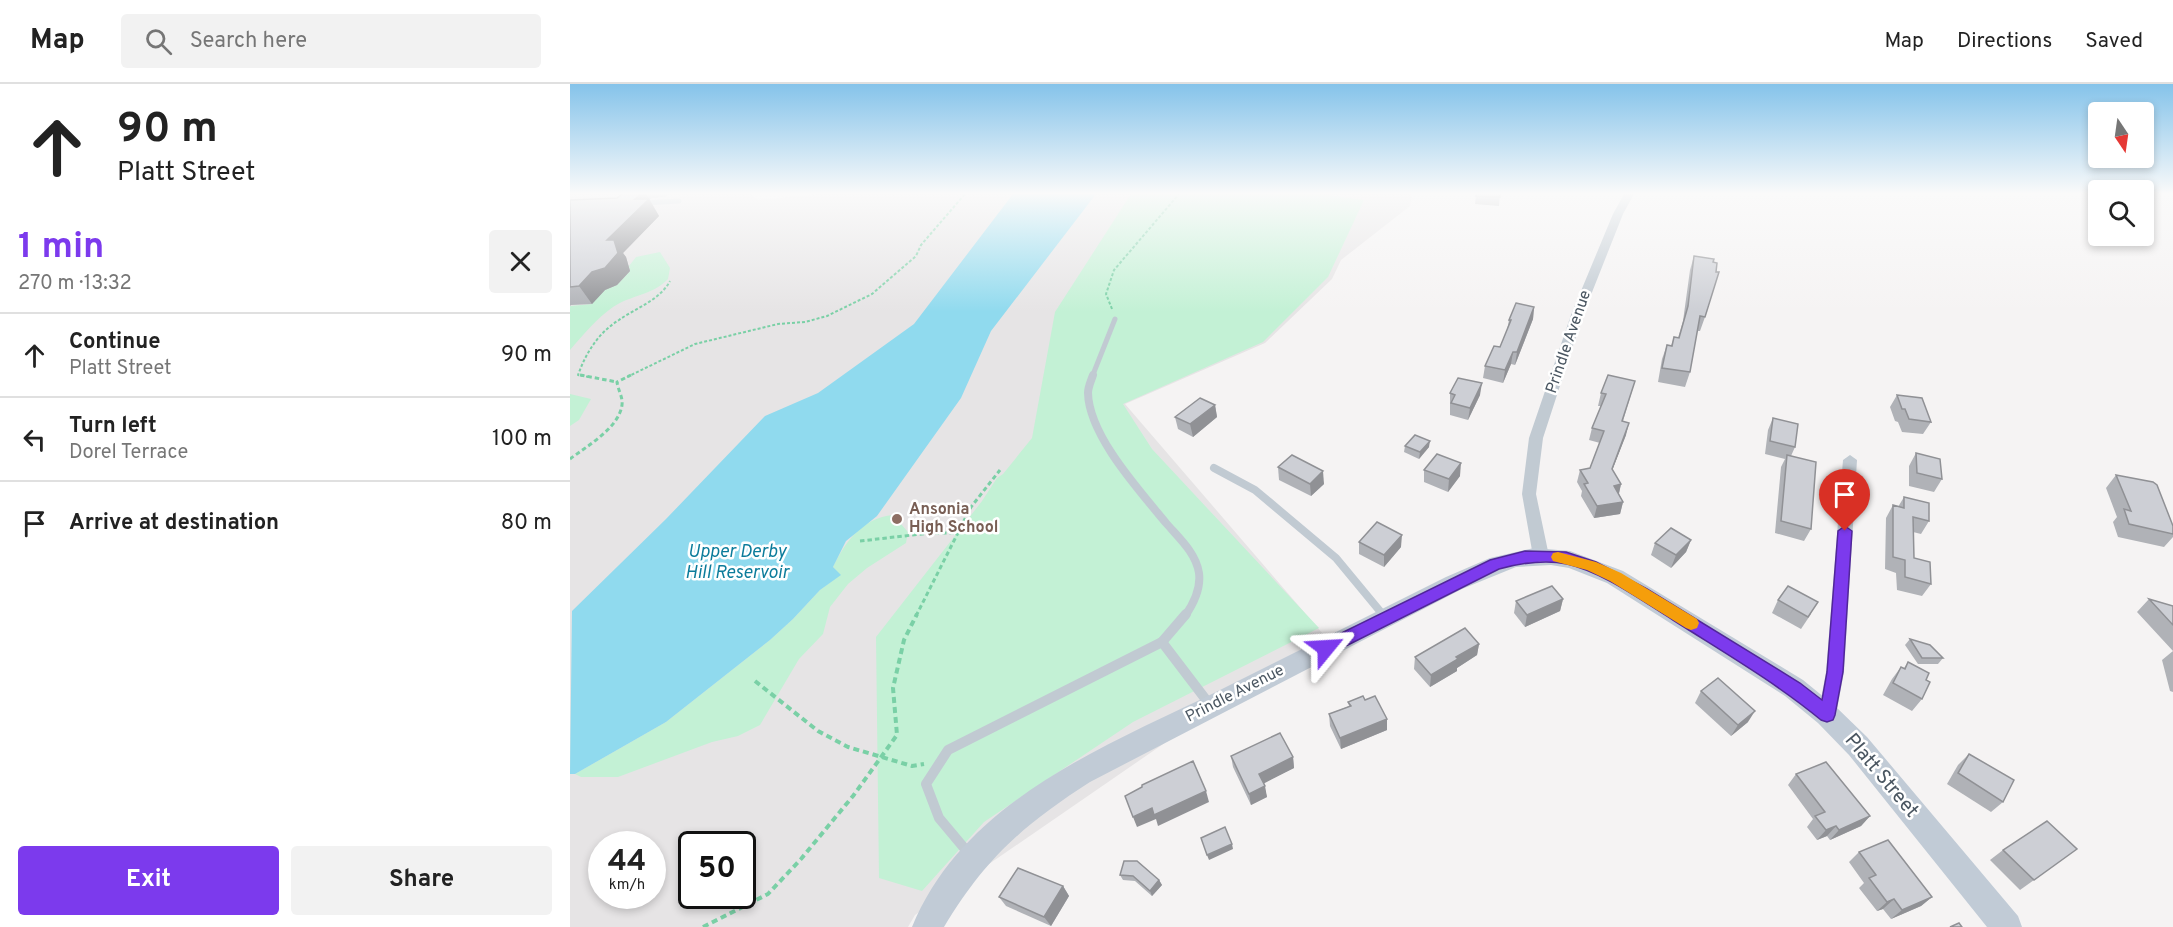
<!DOCTYPE html>
<html lang="en">
<head>
<meta charset="utf-8">
<style>
  :root { --surface:#fff; --page:#f2f2f2; --text:#222; --muted:#767676; --line:#e0e0e0; --accent:#7c3aed }
  body { margin:0; font-family:Overpass,sans-serif; background:var(--page); color:var(--text); height:100vh; display:flex; flex-direction:column; font-size:22px; white-space:nowrap }
  * { box-sizing:border-box; margin:0 }
  p { font-size:20px; color:var(--muted) }
  .icon { flex:none; width:33px; height:33px; fill:none; stroke:currentColor; stroke-width:2; stroke-linecap:round; stroke-linejoin:round }
  .map { position:relative; flex:1; overflow:hidden }
  .drawer { display:flex; flex-direction:column; background:var(--surface); width:570px }
  .drawer>* { flex:none }
  .hud { background:#fff; color:var(--text); overflow:hidden }
  .needle { width:39px; rotate:167deg }
  .fabs { position:absolute; left:1518px; top:18px; display:grid; gap:12px }
  .fabs a { display:grid; place-items:center; width:66px; height:66px; border-radius:6px; background:var(--surface); box-shadow:0 3px 9px #0003; font-size:30px }
  .speed { position:absolute; left:18px; top:747px; display:flex; gap:12px; font-size:30px; font-weight:700; text-align:center }
  .speed>* { display:grid; place-content:center; width:78px; height:78px; border-radius:50%; background:var(--surface); box-shadow:0 3px 9px #0003; line-height:1 }
  .speed small { font-size:15px; font-weight:400 }
  .speed .limit { border:3px solid #111; border-radius:9px; background:#fff; color:#111 }
  .pin { position:absolute; display:grid; place-items:center; width:51px; height:51px; color:#fff; margin:-62px -26px; border-radius:50% 50% 50% 0; rotate:-45deg; box-shadow:0 0 6px #0007 }
  .pin .icon { rotate:45deg }
  .me { position:absolute; width:66px; margin:-33px; rotate:63deg; stroke-linejoin:round; filter:drop-shadow(0 0 4px #0008) }
  .turn { display:flex; align-items:center; gap:21px; height:126px; padding:0 18px; font-size:27px }
  .turn .icon { width:78px; height:78px; stroke-width:2.5 }
  .turn b { display:block; font-size:42px; line-height:51px }
  .round { display:grid; place-items:center; flex:none; width:63px; height:63px; border-radius:6px; background:var(--page) }
  .summary { display:flex; align-items:center; justify-content:space-between; height:102px; padding:0 18px }
  h1 { font-size:36px; font-weight:700; line-height:45px; color:var(--accent) }
  .button { display:flex; gap:12px; margin-top:auto; padding:12px 18px }
  .button a { flex:1; height:69px; border-radius:6px; background:var(--accent); color:#fff; font-size:24px; font-weight:700; line-height:69px; text-align:center }
  .button a+a { background:var(--page); color:var(--text) }
  ul { padding:0; list-style:none }
  li { display:flex; align-items:center; gap:18px; height:84px; padding:0 18px; border-top:2px solid var(--line) }
  li div { flex:1 }
  li b { display:block; font-size:22px }
  li em { font-style:normal }
  header { display:flex; align-items:center; gap:36px; box-sizing:border-box; height:84px; padding:0 30px; background:var(--surface); border-bottom:2px solid var(--line) }
  header strong { font-size:28px }
  nav { display:flex; gap:33px; margin-inline-start:auto; font-size:21px }
  .search { width:420px; height:54px; background:var(--page); display:flex; align-items:center; gap:15px; box-sizing:border-box; padding:0 21px; border-radius:6px; color:var(--muted); font-size:22px }
  main { display:flex; flex:1; min-height:0 }
  .map>svg:first-child { display:block }
  .education { fill:#e6e4e5; fill-rule:evenodd }
  .green { fill:#c3f1d5 }
  .water { fill:#90daee }
  .lines { fill:none; stroke-linecap:round; stroke-linejoin:round }
  .path-far2 { stroke:#7ad0a6; stroke-width:2; stroke-dasharray:3 2; stroke-linecap:butt }
  .path-far1 { stroke:#7ad0a6; stroke-width:3; stroke-dasharray:4.5 3; stroke-linecap:butt }
  .path { stroke:#7ad0a6; stroke-width:4; stroke-dasharray:6 4; stroke-linecap:butt }
  .lane-far2 { stroke:#c1cad2; stroke-width:5 }
  .lane-far1 { stroke:#c1cad2; stroke-width:8 }
  .lane { stroke:#c1cad2; stroke-width:10 }
  .street { fill:#c1cad2; fill-rule:evenodd }
  .secondary { fill:#c1cbd6; fill-rule:evenodd }
  .wall { fill:#b0b2b7 }
  .shaded-wall { fill:#909195 }
  .building { fill:#cdcfd5; stroke:#909195; stroke-width:1.5 }
  .route { fill:#7c3aed; stroke:#51269a; stroke-width:1.5 }
  .slow { fill:#f59e0b }
  .education-dot { fill:#8d6e63; stroke:#fff; stroke-width:2 }
  .labels { text-anchor:middle; dominant-baseline:central; stroke-width:5; stroke-linejoin:round; paint-order:stroke }
  .street-label { font-size:16px; fill:#4a5661; stroke:#fff }
  .education-label { font-size:16px; font-weight:bold; fill:#785e54; stroke:#fff; text-anchor:start }
  .water-label { font-size:18px; font-style:italic; fill:#0c7c9b; stroke:#fff }
  .near-street-label { font-size:20px; fill:#4a5661; stroke:#fff }
</style>
</head>
<body>
<header>
<strong>Map</strong>
<div class="search"><svg class="icon" aria-label="search" viewBox="0 0 24 24"><circle cx="10" cy="10" r="6"/><path d="M15 15l6 6"/></svg>Search here</div>
<nav><a>Map</a><a>Directions</a><a>Saved</a></nav>
</header>
<main>
<section class="drawer">
<div class="hud">
<div class="turn"><svg class="icon" aria-label="ahead" viewBox="0 0 24 24"><path d="M12 20V5M6 11l6-6 6 6"/></svg><div><b>90 m</b>Platt Street</div></div>
</div>
<div class="summary"><div><h1>1 min</h1><p>270 m · 13:32</p></div><a class="round"><svg class="icon" aria-label="close" viewBox="0 0 24 24"><path d="M6 6l12 12M18 6L6 18"/></svg></a></div>
<ul>
<li><svg class="icon" aria-label="ahead" viewBox="0 0 24 24"><path d="M12 20V5M6 11l6-6 6 6"/></svg><div><b>Continue</b><p>Platt Street</p></div><em>90 m</em></li>
<li><svg class="icon" aria-label="left" viewBox="0 0 24 24"><path d="M17 20v-9H6M10 6l-5 5 5 5"/></svg><div><b>Turn left</b><p>Dorel Terrace</p></div><em>100 m</em></li>
<li><svg class="icon" aria-label="arrive" viewBox="0 0 24 24"><path d="M6 21V4h12l-3 4 3 4H6"/></svg><div><b>Arrive at destination</b></div><em>80 m</em></li>
</ul>
<div class="button"><a>Exit</a><a>Share</a></div>
</section>
<div class="map">
<svg width="1603" height="843" viewBox="0 0 1603 843">
  <rect width="100%" height="100%" fill="#f5f3f3"/>
  <path class="education" d="M0,110H181L188,116L248,110H842L840,122L771,176L762,195L695,259L555,320L753,550L345,831L338,843H0ZM32,760H82V812H32ZM122,760H172V812H122Z"/>
  <g class="green">
    <polygon points="561,110 751,110 794,116 758,193 693,258 553,320 582,365 749,544 563,638 414,738 352,807 309,794 306,553 412,417 427,394 433,390 462,354 485,228"/>
    <path d="M90,168L100,184L98,195C83,211 61,211 43,223C27,234 13,251 0,266V222L22,220L29,208L47,201L60,187L59,182L66,173Z"/>
    <polygon points="0,310 21,315 9,336 0,342"/>
    <path d="M323,431L338,448L336,459L297,484L278,500L260,523L253,550L229,575L190,641L168,652L142,658L48,693H11L5,690L96,638L200,556L223,535L250,506L270,491L263,483C276,457 292,434 323,431Z"/>
  </g>
  <polygon class="water" points="443,110 526,110 421,247 391,314 307,432 276,457 263,483 271,491 250,506 223,535 200,556 96,638 5,690 0,690 2,527 96,435 195,332 248,309 344,240"/>
  <g class="lines">
    <g class="path-far2">
      <polyline points="542,225 536,210 544,186 609,110"/>
      <path d="M19,293L8,291C16,269 28,249 49,236C66,224 90,216 100,197"/>
      <polyline points="57,293 125,260 208,240 235,238 257,232 302,210 346,172 351,161 395,110"/>
    </g>
    <g class="path-far1">
      <polyline points="10,291 47,298"/>
      <path d="M0,375C17,362 49,344 52,321C53,313 48,306 47,298L61,291"/>
      <polyline points="290,457 360,449 387,449"/>
      <polyline points="346,532 401,423 430,386"/>
    </g>
    <g class="path">
      <polyline points="185,597 248,647 278,663 342,682 354,680"/>
      <polyline points="133,843 198,810 231,775 283,712 327,651 323,604 334,556 347,530"/>
    </g>
    <g class="lane-far2">
      <polyline points="73,119 109,117"/>
      <polyline points="522,293 545,235"/>
    </g>
    <g class="lane-far1">
      <path d="M523,291C521,297 518,303 518,309C519,352 570,407 596,439C609,454 626,469 629,489C631,504 624,519 615,532"/>
      <polyline points="644,384 685,406 766,474 814,532"/>
    </g>
    <g class="lane">
      <polyline points="813,530 815,533"/>
      <polyline points="592,558 616,530"/>
      <polyline points="400,771 369,734 356,700 378,666 592,558 640,621"/>
    </g>
    <g class="street">
      <polygon points="1054,110 1064,110 1053,130 1013,231 973,354 966,410 979,472 977,476 965,476 963,472 952,410 959,354 1001,231 1043,130"/>
      <polygon points="1280,371 1287,376 1274,588 1266,631 1264,637 1257,639 1250,637 1248,631 1256,588 1273,376"/>
    </g>
    <path class="secondary" d="M964,464L1000,467L1053,487L1233,596L1266,623L1297,653L1448,832L1452,843H1417L1279,671L1248,639L1215,612L1037,499L999,484L981,481L946,483L892,505L520,698C453,741 415,775 374,843H342C394,716 534,663 648,607C724,569 800,531 876,493L920,474Z"/>
  </g>
  <g class="wall">
    <polygon points="52,110 98,110 95,113 79,114 89,132 53,169 56,173 60,187 47,201 35,206 22,220 1,221 0,222 0,116 47,114"/>
    <polygon points="906,110 930,110 929,122 905,120"/>
    <polygon points="1124,172 1135,233 1130,247 1127,247 1120,288 1115,303 1088,298 1092,275 1097,261 1101,262 1104,253 1108,254 1113,237 1120,186"/>
    <polygon points="964,223 963,235 945,281 941,280 933,299 913,294 915,282 930,263 937,246 939,236"/>
    <polygon points="1065,297 1053,337 1056,351 1042,386 1051,400 1049,410 1053,418 1050,430 1024,434 1011,412 1012,407 1007,398 1010,386 1020,384 1030,359 1019,356 1022,344 1031,322 1028,322 1031,309"/>
    <polygon points="880,309 910,311 898,336 880,331"/>
    <polygon points="1327,311 1361,338 1353,350 1332,348 1328,338 1325,337 1320,323"/>
    <polygon points="645,321 647,333 623,353 608,345 605,333"/>
    <polygon points="1203,334 1225,363 1221,372 1241,445 1234,457 1205,449 1211,383 1215,375 1195,370 1198,346"/>
    <polygon points="835,362 859,363 849,375 834,368"/>
    <polygon points="1346,369 1372,395 1364,408 1339,402 1339,382"/>
    <polygon points="708,383 754,400 741,412 709,396"/>
    <polygon points="854,386 890,392 878,408 854,398"/>
    <polygon points="1546,391 1603,450 1603,453 1594,463 1548,453 1543,438 1547,433 1536,404"/>
    <polygon points="1334,413 1359,437 1351,450 1343,448 1344,474 1361,500 1352,512 1327,506 1326,489 1315,485 1316,434 1323,421 1328,423"/>
    <polygon points="1121,456 1116,468 1101,484 1081,471 1085,459"/>
    <polygon points="789,458 831,463 814,483 789,470"/>
    <polygon points="993,515 990,527 955,543 944,529 946,517"/>
    <polygon points="1579,515 1603,522 1603,608 1600,607 1592,576 1603,567 1567,528"/>
    <polygon points="1208,516 1241,530 1231,545 1202,529"/>
    <polygon points="1340,555 1373,574 1368,580 1348,580 1335,561"/>
    <polygon points="909,560 907,571 887,584 887,587 860,603 844,585 845,573"/>
    <polygon points="1338,578 1356,596 1352,615 1342,627 1313,611 1322,595 1331,583 1334,584"/>
    <polygon points="1131,607 1178,638 1161,652 1125,619"/>
    <polygon points="795,616 817,646 771,665 760,642 759,630 779,622 778,618"/>
    <polygon points="1399,670 1433,718 1421,728 1377,700 1388,681"/>
    <polygon points="661,672 723,673 724,684 693,699 697,713 681,721 663,683"/>
    <polygon points="1226,690 1300,732 1291,742 1260,756 1257,752 1247,756 1237,743 1243,735 1218,701"/>
    <polygon points="1507,765 1450,806 1420,776 1433,766"/>
    <polygon points="1289,768 1362,813 1351,822 1321,835 1313,825 1307,827 1289,804 1294,799 1279,778"/>
    <polygon points="554,777 589,796 592,801 582,812 565,797 553,796 550,791"/>
    <polygon points="493,802 499,812 481,842 436,822 429,813"/>
  </g>
  <g class="shaded-wall">
    <polygon points="71,110 76,110 89,132 53,169 56,173 60,187 47,201 35,206 22,220 9,202 22,188 37,156 65,115"/>
    <polygon points="964,223 963,235 945,281 947,268"/>
    <polygon points="943,268 941,280 933,299 935,286"/>
    <polygon points="912,299 910,311 898,336 900,324"/>
    <polygon points="645,321 647,333 623,353 620,340"/>
    <polygon points="1059,339 1056,351 1038,397 1042,385"/>
    <polygon points="860,357 859,363 849,375 850,368"/>
    <polygon points="891,379 890,392 878,408 879,395"/>
    <polygon points="753,387 754,400 741,412 740,400"/>
    <polygon points="1051,400 1048,413 1044,402"/>
    <polygon points="1053,418 1050,430 1024,434 1027,422"/>
    <polygon points="832,451 831,463 814,483 814,471"/>
    <polygon points="1121,456 1116,468 1101,484 1106,471"/>
    <polygon points="993,515 990,527 955,543 957,531"/>
    <polygon points="909,560 907,571 887,584 887,587 860,603 861,591 886,573"/>
    <polygon points="1185,627 1178,638 1161,652 1168,641"/>
    <polygon points="817,635 817,646 771,665 770,654"/>
    <polygon points="723,673 724,684 691,701 689,690"/>
    <polygon points="695,702 697,713 681,721 679,710"/>
    <polygon points="636,707 639,718 588,742 586,735 567,743 563,733 582,724"/>
    <polygon points="1300,732 1291,742 1260,756 1269,746"/>
    <polygon points="1266,742 1257,752 1247,756 1256,746"/>
    <polygon points="662,760 663,765 639,776 637,771"/>
    <polygon points="589,796 592,801 582,812 580,807"/>
    <polygon points="493,802 499,812 481,842 474,833"/>
    <polygon points="1362,813 1351,822 1321,835 1332,826"/>
    <polygon points="1324,815 1313,825 1307,827 1317,818"/>
  </g>
  <g class="building">
    <polygon points="52,110 71,110 65,115 79,115 37,156 44,156 48,169 35,184 22,188 9,202 0,203 0,116 47,114"/>
    <polygon points="906,110 930,110 930,113 906,112"/>
    <polygon points="1124,172 1144,175 1143,178 1147,179 1146,188 1149,188 1135,233 1130,232 1120,288 1092,284 1097,261 1102,262 1104,253 1109,254 1118,222"/>
    <polygon points="946,219 964,223 947,268 943,268 935,286 915,282 924,262 930,263 941,236 939,236"/>
    <polygon points="1038,291 1065,297 1052,337 1059,339 1042,385 1051,400 1044,402 1053,418 1027,422 1014,400 1018,399 1010,386 1020,384 1034,347 1022,344 1036,310 1031,309"/>
    <polygon points="888,294 912,299 900,324 881,319 885,311 880,309"/>
    <polygon points="1327,311 1352,314 1361,338 1339,335 1335,325 1332,325"/>
    <polygon points="630,314 645,321 620,340 605,333"/>
    <polygon points="1203,334 1228,340 1225,363 1200,357"/>
    <polygon points="845,351 860,357 850,368 835,362"/>
    <polygon points="1346,369 1370,375 1372,395 1347,389"/>
    <polygon points="867,370 891,379 879,395 854,386"/>
    <polygon points="722,371 753,387 740,400 708,383"/>
    <polygon points="1217,371 1246,378 1241,445 1211,437"/>
    <polygon points="1546,391 1583,398 1587,401 1603,442 1603,450 1559,440 1554,425 1561,427"/>
    <polygon points="1334,413 1359,419 1359,437 1343,433 1344,474 1360,478 1361,500 1335,493 1335,476 1323,473 1323,421 1334,424"/>
    <polygon points="807,438 832,451 814,471 789,458"/>
    <polygon points="1101,444 1121,456 1106,471 1085,459"/>
    <polygon points="982,502 993,515 957,531 946,517"/>
    <polygon points="1218,502 1248,518 1238,533 1208,516"/>
    <polygon points="1579,515 1603,522 1603,541"/>
    <polygon points="895,544 909,560 886,573 888,575 861,591 845,573"/>
    <polygon points="1340,555 1360,561 1373,574 1352,574"/>
    <polygon points="1338,578 1359,589 1356,596 1360,598 1352,615 1323,599 1331,583 1335,585"/>
    <polygon points="1148,594 1185,627 1168,641 1131,607"/>
    <polygon points="793,612 795,616 805,612 817,635 770,654 759,630 781,622 778,618"/>
    <polygon points="710,649 723,673 689,690 695,702 679,710 661,672"/>
    <polygon points="1399,670 1444,696 1433,718 1388,689"/>
    <polygon points="623,677 636,707 584,731 582,724 563,733 555,712 572,703 572,701"/>
    <polygon points="1256,678 1300,732 1269,746 1266,742 1256,746 1245,732 1255,728 1226,690"/>
    <polygon points="1477,737 1507,765 1464,796 1433,766"/>
    <polygon points="655,743 662,760 637,771 631,754"/>
    <polygon points="1318,756 1362,813 1332,826 1324,815 1317,818 1299,794 1306,791 1289,768"/>
    <polygon points="554,777 567,777 589,796 580,807 563,792 550,791"/>
    <polygon points="448,784 493,802 474,833 429,813"/>
    <polygon points="1389,839 1392,843 1380,843"/>
  </g>
  <linearGradient id="sky" x2="0" y2="1"><stop stop-color="#85c3ea"/><stop offset="0.48" stop-color="#fafafa"/><stop offset="1" stop-color="#fafafa" stop-opacity="0"/></linearGradient>
  <rect width="1603" height="228" fill="url(#sky)"/>
  <path class="route" d="M1275,442L1282,447L1273,588L1265,631L1263,636L1257,638L1251,636C1205,598 1153,568 1103,536C1072,517 1033,488 997,480C974,475 951,479 929,485L762,569L756,571L751,569L748,564L751,559L920,476L955,467L996,468L1026,478L1077,505L1230,599L1252,616L1257,588L1268,447Z"/>
  <polygon class="slow" points="988,468 1026,478 1051,489 1127,535 1129,539 1127,544 1121,546 1116,544 1040,497 1017,486 983,477 981,473 983,469"/>
  <circle class="education-dot" cx="327" cy="435" r="6"/>
  <g class="labels">
    <g class="street-label">
      <text transform="translate(999 258) rotate(-71)">Prindle Avenue</text>
      <text transform="translate(665 610) rotate(-27)">Prindle Avenue</text>
    </g>
    <g class="education-label">
      <text x="339" y="426">Ansonia<tspan x="339" dy="18">High School</tspan></text>
    </g>
    <g class="water-label">
      <text x="167" y="468">Upper Derby<tspan x="167" dy="21">Hill Reservoir</tspan></text>
    </g>
    <g class="near-street-label">
      <text transform="translate(1311 692) rotate(50)">Platt Street</text>
    </g>
  </g>
</svg>
<div class="fabs">
<a><svg class="needle" viewBox="-14 -14 28 28"><path d="M0-13l5 13h-10z" fill="#e53935"/><path d="M0 13l5-13h-10z" fill="#767676"/></svg></a>
<a><svg class="icon" aria-label="search" viewBox="0 0 24 24"><circle cx="10" cy="10" r="6"/><path d="M15 15l6 6"/></svg></a>
</div>
<div class="speed"><div>44<small>km/h</small></div><div class="limit">50</div></div>
<div class="pin" style="left:1275px;top:447px;background:#d93025"><svg class="icon" aria-label="arrive" viewBox="0 0 24 24"><path d="M6 21V4h12l-3 4 3 4H6"/></svg></div>
<svg class="me" style="left:756px;top:564px" viewBox="-20 -20 40 40"><path d="M0-17L14 15 0 8-14 15z" fill="#7c3aed" stroke="#fff" stroke-width="4"/></svg>
</div>
</main>
</body>
</html>
